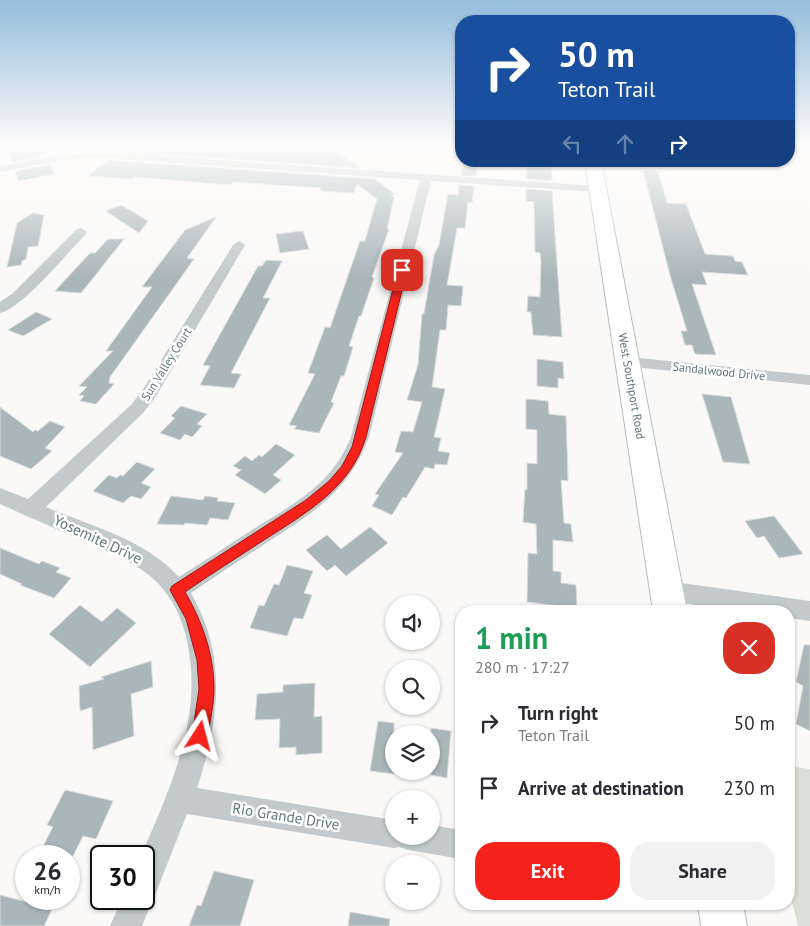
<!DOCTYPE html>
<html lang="en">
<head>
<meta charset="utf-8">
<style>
  :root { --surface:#fff; --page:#f2f2f3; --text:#2b2b33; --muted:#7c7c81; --accent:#f5221c }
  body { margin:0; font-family:"PT Sans",sans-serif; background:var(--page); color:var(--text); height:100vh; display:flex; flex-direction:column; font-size:19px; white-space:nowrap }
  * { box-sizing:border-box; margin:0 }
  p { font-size:16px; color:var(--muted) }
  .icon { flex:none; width:28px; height:28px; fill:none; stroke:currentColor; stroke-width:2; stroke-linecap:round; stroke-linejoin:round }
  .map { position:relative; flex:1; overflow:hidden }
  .details { position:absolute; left:455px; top:605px; width:340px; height:305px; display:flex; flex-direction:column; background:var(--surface); border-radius:20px; box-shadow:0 1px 4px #0004 }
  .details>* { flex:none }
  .banner { position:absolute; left:455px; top:15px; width:340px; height:152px; border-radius:20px; box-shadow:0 1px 4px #0004; background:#1a4fa0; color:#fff; overflow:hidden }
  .tools { position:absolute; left:385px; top:595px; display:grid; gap:10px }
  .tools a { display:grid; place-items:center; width:55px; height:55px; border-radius:50%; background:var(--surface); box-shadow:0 1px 4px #0004; font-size:25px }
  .speed { position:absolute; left:15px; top:845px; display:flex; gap:10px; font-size:25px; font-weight:700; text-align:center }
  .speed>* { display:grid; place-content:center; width:65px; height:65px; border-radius:50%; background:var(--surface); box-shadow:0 1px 4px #0004; line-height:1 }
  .speed small { font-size:12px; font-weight:400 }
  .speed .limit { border:2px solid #111; border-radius:8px; background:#fff; color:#111 }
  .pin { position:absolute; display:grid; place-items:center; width:42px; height:42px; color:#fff; margin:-21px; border-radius:10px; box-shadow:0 2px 8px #0006 }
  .me { position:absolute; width:55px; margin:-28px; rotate:9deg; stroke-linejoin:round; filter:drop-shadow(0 0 4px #0008) }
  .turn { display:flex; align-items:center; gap:18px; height:105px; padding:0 20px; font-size:22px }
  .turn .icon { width:65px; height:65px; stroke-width:2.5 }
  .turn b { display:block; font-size:35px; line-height:42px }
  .lanes { display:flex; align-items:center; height:48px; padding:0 20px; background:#0003; justify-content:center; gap:25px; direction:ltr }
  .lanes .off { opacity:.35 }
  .round { display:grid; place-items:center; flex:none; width:52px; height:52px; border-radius:20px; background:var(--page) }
  .summary { display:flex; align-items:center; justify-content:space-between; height:85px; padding:0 20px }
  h1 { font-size:30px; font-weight:800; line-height:38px; color:#1e9e55 }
  .primary-button { display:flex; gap:10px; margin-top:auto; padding:10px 20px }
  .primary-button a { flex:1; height:58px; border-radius:20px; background:var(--accent); color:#fff; font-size:20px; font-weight:800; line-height:58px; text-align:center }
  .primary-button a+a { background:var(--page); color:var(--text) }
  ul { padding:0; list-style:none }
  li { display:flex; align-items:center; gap:15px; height:65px; padding:0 20px }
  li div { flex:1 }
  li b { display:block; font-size:19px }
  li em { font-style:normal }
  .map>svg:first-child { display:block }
  .green { fill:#dbe0d6 }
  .building { fill:#a9b6ba; stroke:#dcdbd9 }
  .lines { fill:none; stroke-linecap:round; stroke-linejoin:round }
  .secondary-casing { stroke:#b5bec1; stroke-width:2 }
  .street { fill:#c2cacc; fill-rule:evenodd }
  .secondary { fill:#fff; fill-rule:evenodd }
  .route { fill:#f5221c; stroke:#9f1612 }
  .labels { text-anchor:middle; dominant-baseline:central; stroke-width:5; stroke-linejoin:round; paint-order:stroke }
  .street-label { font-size:12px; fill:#5e777f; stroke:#fff }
  .near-street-label { font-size:15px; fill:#5e777f; stroke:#fff }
</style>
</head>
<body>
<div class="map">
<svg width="810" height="926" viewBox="0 0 810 926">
  <rect width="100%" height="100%" fill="#faf9f7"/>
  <polygon class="green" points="789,766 810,769 810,926 798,926 789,889"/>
  <g class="building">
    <polygon points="35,147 43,147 46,155 12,162 9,152"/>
    <polygon points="123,147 286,147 324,149 337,151 360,168 119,151"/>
    <polygon points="108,160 375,179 395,194 391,195 394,197 387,229 389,229 372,277 374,278 361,316 359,316 349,346 353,347 344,376 341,376 331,402 334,403 319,433 294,429 297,426 289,425 315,374 308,373 325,327 330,328 360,241 365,241 377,199 357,184 354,193 320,191 321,188 233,182 230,185 134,177 132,179 88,176"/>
    <polygon points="463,163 477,164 476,176 461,175"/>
    <polygon points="50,165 54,174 18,181 15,171"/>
    <polygon points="526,165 551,167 552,181 526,179"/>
    <polygon points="643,170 658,171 667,203 686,204 705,254 733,256 735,261 742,262 748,275 702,272 707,285 692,284 716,355 695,354 692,345 685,345 681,331 687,331 670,275"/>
    <polygon points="459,185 474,186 472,203 468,202 465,228 457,228 447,285 463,286 461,306 448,305 446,330 440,330 432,387 445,389 434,437 441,438 438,451 450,453 447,465 435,464 434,469 425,467 406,498 403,497 392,515 372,506 379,495 375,494 403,453 395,452 401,431 413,432 422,402 407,400 418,365 422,314 424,314 434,255 439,245 448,194 458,195"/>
    <polygon points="526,189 552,191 562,337 533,335 531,312 527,312 528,296 540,297 541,261 540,253 535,252 534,202 526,201"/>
    <polygon points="121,205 148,221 139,233 106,211"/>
    <polygon points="33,213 44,215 38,246 28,247 26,259 22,261 21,265 7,267 17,223"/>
    <polygon points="216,217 187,258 194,259 110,377 109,383 114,384 96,404 80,401 84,396 79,395 87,387 79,386 113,351 106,351 152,287 142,287 185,230"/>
    <polygon points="303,231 309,249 280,253 276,234"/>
    <polygon points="108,239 124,239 81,293 55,291 90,253 95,253"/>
    <polygon points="266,260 282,261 263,298 270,298 231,373 241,374 234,388 200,385 210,366 203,365 258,266 262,266"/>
    <polygon points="36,312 52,319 23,336 8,330"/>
    <polygon points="537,359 563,362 564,379 558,378 558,388 537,386"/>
    <polygon points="702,394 731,397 750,464 723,462"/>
    <polygon points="528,399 548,401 549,414 566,416 568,481 561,480 564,523 571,524 573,542 553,540 553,571 561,572 561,583 576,585 577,608 527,602 528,553 537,554 536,524 523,522 525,489 527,490 527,463 537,464 537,430 526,429 526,400"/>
    <polygon points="181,406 207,414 197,424 202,426 192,437 185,434 180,440 160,433 175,418 171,416"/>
    <polygon points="0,407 33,432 35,430 38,431 50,421 65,427 45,448 52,451 31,469 0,456"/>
    <polygon points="276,444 295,455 273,475 281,480 265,494 235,475 241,470 233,466 245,456 252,461 259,455 262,457"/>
    <polygon points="137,462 155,469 141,483 151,487 141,499 131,496 123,503 93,491 109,475 117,478 120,475 123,476"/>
    <polygon points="171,496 203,500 205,496 218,498 217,501 235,503 228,520 210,518 207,525 185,523 184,525 157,524"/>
    <polygon points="774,516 803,554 779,558 764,536 757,538 745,521"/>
    <polygon points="370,527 388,543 346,576 335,565 327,571 306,550 327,535 341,549"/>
    <polygon points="0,548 39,564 42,561 60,568 56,572 71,578 54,598 20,585 22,584 0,574"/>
    <polygon points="287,565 313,571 304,593 312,595 303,619 294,618 287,636 250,628 259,605 264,606 274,584 279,585"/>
    <polygon points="80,605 102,622 117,608 136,623 90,667 49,634"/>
    <polygon points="804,645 810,645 810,731 796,724 803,686 796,682"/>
    <polygon points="151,661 153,687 131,694 134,736 93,750 92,707 80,711 79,686 104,679 101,677"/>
    <polygon points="315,683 314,717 322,716 322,753 296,755 296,747 279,748 280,719 255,720 257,694 283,692 283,685"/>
    <polygon points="378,721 394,723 394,774 370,771"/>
    <polygon points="431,728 451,731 447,778 431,775"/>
    <polygon points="65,790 113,801 96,839 83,836 73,856 38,856 53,827 47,825"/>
    <polygon points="214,871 254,880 240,926 189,926 197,905 201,906"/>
    <polygon points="0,895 42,906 52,909 44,926 0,926"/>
    <polygon points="350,912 390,919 389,926 348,926"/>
  </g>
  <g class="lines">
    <g class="secondary-casing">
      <g id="secondary">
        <polygon points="585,161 601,161 687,611 653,611"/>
        <polygon points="698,904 743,904 747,926 701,926"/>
      </g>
    </g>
    <g class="street">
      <path d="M103,152L597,186L603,189L597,192L431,181L369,437C348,493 312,513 265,544C240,560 216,576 191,593C228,657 219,721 197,788L394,820V836H431V825L461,830V859L408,850L399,847L394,848L187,814L155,895L152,896L153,899L142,926H110L122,899H144V856H141C170,788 204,717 187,641C181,613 168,589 145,572C123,556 97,547 73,536C49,526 24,515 0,504V488L28,499L132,404L144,388L233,245L239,241L245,245L156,396L144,412L46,507C91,526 146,540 179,577C203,562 227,546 250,531C292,505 332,485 351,437L420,180L103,158L64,160L0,172V166L64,154Z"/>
      <path d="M81,228L87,232L85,235C67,253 23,308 0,313V302L12,294L77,229Z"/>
      <polygon points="629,357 810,375 810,385 623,366 621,362 623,358"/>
      <polygon points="667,581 810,601 810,621 789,618 789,611 740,611 667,601 659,598 656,591 659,584"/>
    </g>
    <use href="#secondary" class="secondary"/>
  </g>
  <linearGradient id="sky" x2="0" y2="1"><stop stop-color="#95bddc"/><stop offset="0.53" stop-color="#fdfcfb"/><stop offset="1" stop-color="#fdfcfb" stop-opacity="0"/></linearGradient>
  <rect width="810" height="277" fill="url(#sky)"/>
  <path class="route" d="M402,267L407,270L366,437C351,488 306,513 264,540C238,557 211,574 185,592C202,621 214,654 214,689C214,704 210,720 208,736L205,741L200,744L194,741L192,736L199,689L197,660L186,619L170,590L172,586L306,500L329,481L342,466L352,447L398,270Z"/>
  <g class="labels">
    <g class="street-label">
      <text transform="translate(166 364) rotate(-58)">Sun Valley Court</text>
      <text transform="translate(719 371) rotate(6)">Sandalwood Drive</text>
      <text transform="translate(632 386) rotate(80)">West Southport Road</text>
    </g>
    <g class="near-street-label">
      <text transform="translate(98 539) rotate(25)">Yosemite Drive</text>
      <text transform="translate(286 816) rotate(9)">Rio Grande Drive</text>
    </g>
  </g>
</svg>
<div class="tools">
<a><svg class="icon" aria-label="sound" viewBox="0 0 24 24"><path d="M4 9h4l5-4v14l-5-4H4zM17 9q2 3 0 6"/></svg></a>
<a><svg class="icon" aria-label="search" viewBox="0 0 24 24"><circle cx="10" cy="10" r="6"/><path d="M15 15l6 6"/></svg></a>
<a><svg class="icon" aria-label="layers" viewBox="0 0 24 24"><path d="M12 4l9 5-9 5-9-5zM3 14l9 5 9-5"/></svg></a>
<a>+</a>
<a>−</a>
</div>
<div class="speed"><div>26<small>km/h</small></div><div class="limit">30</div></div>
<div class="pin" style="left:402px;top:270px;background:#d93025"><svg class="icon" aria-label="arrive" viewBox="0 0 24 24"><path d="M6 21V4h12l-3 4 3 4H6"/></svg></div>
<svg class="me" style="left:200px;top:736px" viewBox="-20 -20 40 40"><path d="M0-17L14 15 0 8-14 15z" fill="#f5221c" stroke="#fff" stroke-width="4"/></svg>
<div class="banner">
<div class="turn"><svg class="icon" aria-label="right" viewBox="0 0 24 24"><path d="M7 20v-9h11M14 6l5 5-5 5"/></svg><div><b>50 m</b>Teton Trail</div></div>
<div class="lanes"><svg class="icon off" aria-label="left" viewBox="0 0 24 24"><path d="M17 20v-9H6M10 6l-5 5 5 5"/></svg><svg class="icon off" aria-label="ahead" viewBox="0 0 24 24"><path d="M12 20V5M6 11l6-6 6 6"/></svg><svg class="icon" aria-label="right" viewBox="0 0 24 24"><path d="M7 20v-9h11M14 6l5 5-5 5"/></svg></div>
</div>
<section class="details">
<div class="summary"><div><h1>1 min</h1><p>280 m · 17:27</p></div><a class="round" style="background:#d93025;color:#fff"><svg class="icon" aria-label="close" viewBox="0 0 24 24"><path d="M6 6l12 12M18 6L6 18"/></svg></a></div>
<ul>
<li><svg class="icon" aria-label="right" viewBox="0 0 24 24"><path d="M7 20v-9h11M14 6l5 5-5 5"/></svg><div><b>Turn right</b><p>Teton Trail</p></div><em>50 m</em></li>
<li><svg class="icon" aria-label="arrive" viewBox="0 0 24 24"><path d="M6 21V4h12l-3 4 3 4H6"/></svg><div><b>Arrive at destination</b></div><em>230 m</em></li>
</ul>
<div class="primary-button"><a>Exit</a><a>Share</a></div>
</section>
</div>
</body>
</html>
